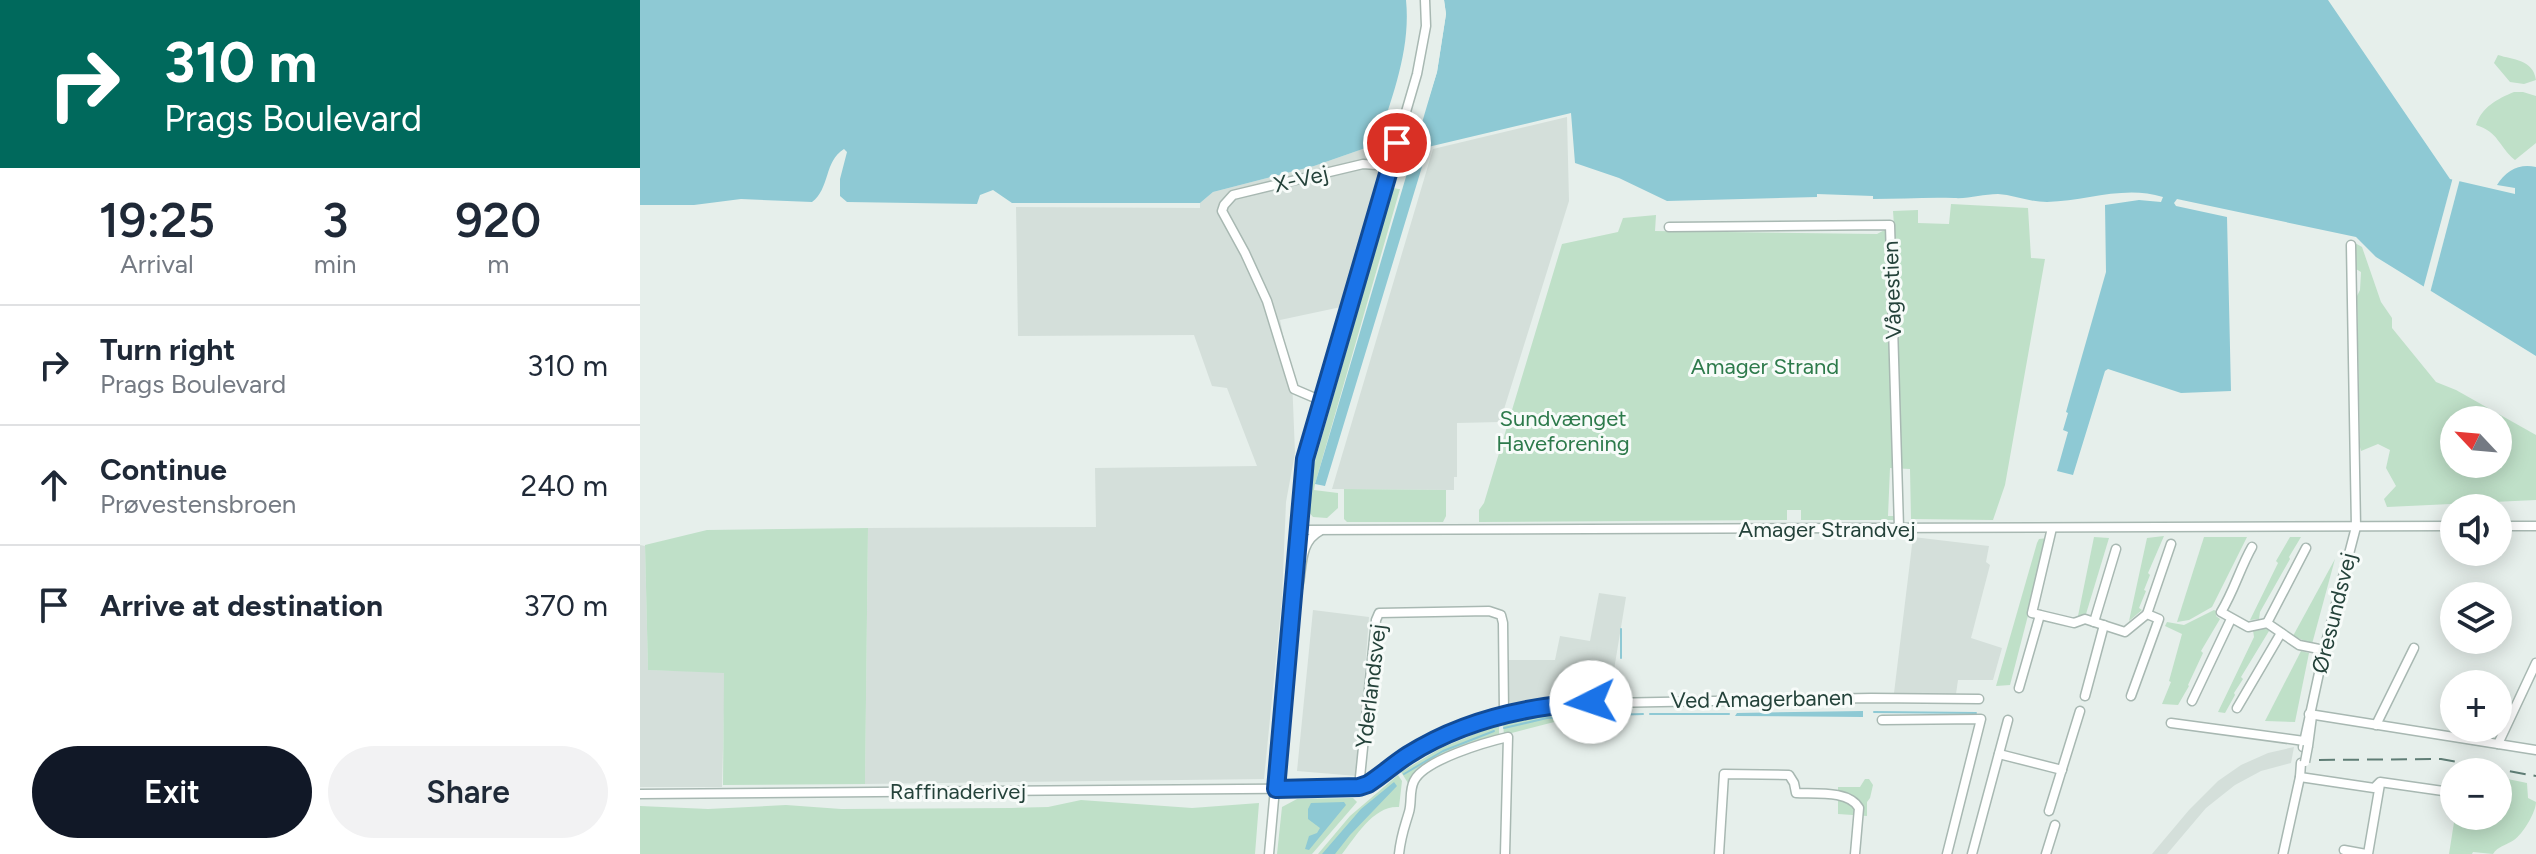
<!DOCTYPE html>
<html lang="en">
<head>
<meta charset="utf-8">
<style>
  :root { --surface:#fff; --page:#f2f2f3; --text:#1f2937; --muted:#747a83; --line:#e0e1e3; --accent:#111827 }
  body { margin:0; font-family:Figtree,sans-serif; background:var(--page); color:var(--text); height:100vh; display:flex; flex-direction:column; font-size:30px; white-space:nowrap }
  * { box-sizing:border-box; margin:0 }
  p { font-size:26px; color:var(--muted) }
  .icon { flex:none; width:44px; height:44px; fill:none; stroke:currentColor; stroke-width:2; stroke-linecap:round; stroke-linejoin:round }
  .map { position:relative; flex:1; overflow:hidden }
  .details { display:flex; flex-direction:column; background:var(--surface); width:640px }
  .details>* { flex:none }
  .banner { background:#00695c; color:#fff; overflow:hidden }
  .needle { width:52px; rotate:296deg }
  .controls { position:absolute; left:1800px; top:406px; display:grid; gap:16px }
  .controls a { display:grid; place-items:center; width:72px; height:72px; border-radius:50%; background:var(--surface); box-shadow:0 4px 20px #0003; font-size:40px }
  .pin { position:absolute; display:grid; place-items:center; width:68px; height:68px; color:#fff; margin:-34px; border:4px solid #fff; border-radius:50%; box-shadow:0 2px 8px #0007 }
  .me { position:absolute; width:88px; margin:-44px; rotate:266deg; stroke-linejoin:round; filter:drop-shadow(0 0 6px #0008) }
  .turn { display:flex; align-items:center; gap:28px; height:168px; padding:0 32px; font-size:36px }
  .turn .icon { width:104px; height:104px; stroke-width:2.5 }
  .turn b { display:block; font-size:56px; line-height:68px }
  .eta { display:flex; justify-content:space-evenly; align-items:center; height:136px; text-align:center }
  .eta b { font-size:48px; font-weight:600; line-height:56px }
  .action { display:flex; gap:16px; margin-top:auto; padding:16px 32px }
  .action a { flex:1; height:92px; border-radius:48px; background:var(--accent); color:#fff; font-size:32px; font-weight:600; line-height:92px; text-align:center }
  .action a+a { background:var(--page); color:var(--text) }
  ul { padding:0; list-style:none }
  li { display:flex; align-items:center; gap:24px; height:120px; padding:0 32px; border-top:2px solid var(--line) }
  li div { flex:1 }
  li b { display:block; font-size:30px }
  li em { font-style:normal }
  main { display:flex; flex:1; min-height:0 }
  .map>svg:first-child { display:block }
  .built { fill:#d4dfda }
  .green { fill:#bfe0c8; fill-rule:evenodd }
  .water { fill:#8ec9d4 }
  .pier { fill:#e6efeb }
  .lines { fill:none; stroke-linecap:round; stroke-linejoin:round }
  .stream { stroke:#8ec9d4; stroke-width:2 }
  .minor-casing { stroke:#a8b8b2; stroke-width:11 }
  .minor { stroke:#fff; stroke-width:8 }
  .rail { stroke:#5f7d75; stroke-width:2; stroke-dasharray:16 8; stroke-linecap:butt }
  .minor-bridge-casing { stroke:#a8b8b2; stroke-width:11; stroke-linecap:butt }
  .minor-bridge { stroke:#fff; stroke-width:8 }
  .route-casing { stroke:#114b97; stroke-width:20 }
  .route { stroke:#1a73e8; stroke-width:14 }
  .labels { text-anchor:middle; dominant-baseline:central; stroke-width:6; stroke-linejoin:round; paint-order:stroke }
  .street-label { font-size:22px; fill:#24423a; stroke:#f7fbf9 }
  .park-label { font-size:22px; fill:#2d7a4b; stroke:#f7fbf9 }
</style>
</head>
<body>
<main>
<section class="details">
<div class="banner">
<div class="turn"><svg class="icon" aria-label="right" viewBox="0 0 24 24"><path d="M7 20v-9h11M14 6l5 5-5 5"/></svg><div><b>310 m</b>Prags Boulevard</div></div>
</div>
<div class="eta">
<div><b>19:25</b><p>Arrival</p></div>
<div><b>3</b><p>min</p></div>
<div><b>920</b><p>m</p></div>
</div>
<ul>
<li><svg class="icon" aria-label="right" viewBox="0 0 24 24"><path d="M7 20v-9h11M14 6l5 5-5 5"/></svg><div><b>Turn right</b><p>Prags Boulevard</p></div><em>310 m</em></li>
<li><svg class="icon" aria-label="ahead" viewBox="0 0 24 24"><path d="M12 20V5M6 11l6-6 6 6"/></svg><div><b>Continue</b><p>Prøvestensbroen</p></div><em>240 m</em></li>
<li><svg class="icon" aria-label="arrive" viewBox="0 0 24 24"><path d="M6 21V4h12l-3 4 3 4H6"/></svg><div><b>Arrive at destination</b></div><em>370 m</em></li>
</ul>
<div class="action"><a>Exit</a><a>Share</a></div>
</section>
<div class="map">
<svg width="1896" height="854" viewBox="0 0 1896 854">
  <rect width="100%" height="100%" fill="#e6efeb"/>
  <g class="built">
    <polygon points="927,117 929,201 860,422 817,423 817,477 814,477 814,490 692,489 793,149"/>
    <polygon points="750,142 701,307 640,320 652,378 655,453 646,502 642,598 624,779 225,784 228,528 456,527 455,468 617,466 587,388 572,386 554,335 378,336 376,207 560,208 560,203 573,192 674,166 737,144"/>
    <polygon points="1273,537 1349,546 1346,562 1350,565 1331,638 1362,648 1353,680 1318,680 1316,694 1254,693"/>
    <polygon points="0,545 5,546 8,670 85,672 82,787 0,787"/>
    <polygon points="959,593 986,597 970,694 911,696 871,704 869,701 868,660 915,660 920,636 950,641"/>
    <polygon points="673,610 729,617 717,776 657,771"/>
    <polygon points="1654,747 1651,763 1621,771 1595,785 1566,808 1527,854 1512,854 1549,810 1578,781 1601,765 1628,753"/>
  </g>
  <g class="green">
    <path d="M1858,55C1873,60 1893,59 1896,80L1884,84L1870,82L1854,63Z"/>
    <path d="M1874,92H1883L1896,96V143L1875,160C1858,146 1859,132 1836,125C1842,107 1857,99 1874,92Z"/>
    <polygon points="753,188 760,189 675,484 674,490 698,493 698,508 687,518 673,517 668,511 673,468"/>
    <polygon points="1311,204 1388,208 1391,258 1405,259 1365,485 1353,520 1271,519 1270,469 1250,468 1248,516 1257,516 1257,520 1161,520 1161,510 1147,510 1147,520 839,522 839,510 844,503 922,244 978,232 983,218 1016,215 1015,231 1237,234 1254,225 1253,211 1278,210 1278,223 1309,224"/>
    <path d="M1715,243L1722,247L1741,302L1752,318V328L1796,382L1816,390L1896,435V500L1747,507L1744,499L1756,486L1746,468L1750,450L1738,444L1721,451L1720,447L1717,296L1720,290L1721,272L1716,269ZM1814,420H1858V464H1814Z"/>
    <polygon points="704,489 806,490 806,516 803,522 707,522 704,519"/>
    <polygon points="228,528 225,784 83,785 84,673 8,670 5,545 67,530"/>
    <polygon points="1524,536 1508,573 1510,575 1504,590 1506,591 1499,608 1502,610 1489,621 1507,538"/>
    <polygon points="1454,537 1469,538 1446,614 1438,616"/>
    <polygon points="1564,537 1607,537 1572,607 1549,620 1537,622"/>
    <polygon points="1650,537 1661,537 1649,557 1650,559 1620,612 1619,619 1610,620 1638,563 1636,561"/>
    <polygon points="1408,538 1370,685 1356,686 1397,543 1399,539"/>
    <polygon points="1695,559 1672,644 1653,636"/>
    <polygon points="1574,610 1578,612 1576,616 1580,619 1561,651 1563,653 1548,685 1549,686 1538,705 1522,704 1531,682 1529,681 1542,634 1525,626 1527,622 1544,625"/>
    <polygon points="1625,628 1629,631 1601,677 1603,679 1594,693 1595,695 1585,713 1578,712 1614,637 1613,630"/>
    <polygon points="1661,651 1669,653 1655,722 1625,721"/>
    <polygon points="965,712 964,719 922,720 864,735 863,723 902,716"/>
    <path d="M859,724V736C834,741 779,760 768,783L761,772L801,748Z"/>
    <path d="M758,775L762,781L759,807C734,805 716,836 702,854H678L710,816Z"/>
    <path d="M1858,777L1887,783L1888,798L1896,802C1896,812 1883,834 1874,840C1865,846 1858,846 1853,854L1833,852L1832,854H1809L1815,816H1858Z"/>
    <polygon points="1225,779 1229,779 1233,785 1230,798 1227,802 1227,816 1198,814 1198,787 1220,787"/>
    <polygon points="713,798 717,802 672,854 637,854 642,807 657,799"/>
    <polygon points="441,800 552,808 619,803 615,854 0,854 0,806 68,809 146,805 201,809 371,808 408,807"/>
  </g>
  <g class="water">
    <path d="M0,0H766C771,50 752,97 737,144L674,166L573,192L560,203H372L353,190L340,195L337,204L207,202L200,196V179L207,152L204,149C184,161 190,189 172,202L101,199L54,205H0Z"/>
    <path d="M804,0H1688L1810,179L1875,194V188L1857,185C1866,170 1880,163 1896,167V356L1736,257L1716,237L1537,199L1534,203L1536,206L1587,217L1591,391L1541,393L1468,369L1465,371L1433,475L1417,471L1428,432L1423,430L1428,413L1426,412L1466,272L1465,205L1499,200L1521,202L1523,197C1484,185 1447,201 1407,202C1389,202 1374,195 1358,194C1343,194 1329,199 1314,198C1287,197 1261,199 1233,199V196L1177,194V197L1027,201L979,178L935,163L931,113L788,147L685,486L675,484L797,72L806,14Z"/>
    <polygon points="1223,711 1223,717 1095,716 1097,713"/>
    <polygon points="754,782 757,786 710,835 695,854 682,854 721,809"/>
    <polygon points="704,802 706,805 669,850 665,849 669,836 677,833 680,828 668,819 668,809 671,803"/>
  </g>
  <g class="pier">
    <polygon points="800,0 804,0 806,14 797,72 760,189 756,188 793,71 802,14"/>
    <polygon points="1813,177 1820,179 1790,293 1783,289"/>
  </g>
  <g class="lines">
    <g class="stream">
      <polyline points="981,658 981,629"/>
      <polyline points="1234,712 1336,713"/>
      <polyline points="1010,714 1089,714"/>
      <polyline points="969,715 1003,714"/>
      <polyline points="864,728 907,718 962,715"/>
      <polyline points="764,774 803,751 854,731"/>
    </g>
    <g class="minor-casing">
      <g id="minor">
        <polyline points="1029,227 1250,225 1259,528"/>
        <polyline points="682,401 654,389 627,301 605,253 582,211 584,205 593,195 723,164 750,166"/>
        <polyline points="1858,526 1896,526"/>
        <polyline points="1412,528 1392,613 1434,623 1445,619 1454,622 1476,549"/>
        <polyline points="657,530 1814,526"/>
        <path d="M1612,547C1600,568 1594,591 1581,612L1608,627L1627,623L1659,645L1684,650"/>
        <path d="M653,601C666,579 654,545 680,531"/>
        <polyline points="1507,614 1531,544"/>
        <polyline points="1454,622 1485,632 1507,614 1519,619 1491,696"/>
        <polyline points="1627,623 1666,548"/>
        <polyline points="1379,688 1400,615"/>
        <polyline points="1445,696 1464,625"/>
        <polyline points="1552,701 1591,619"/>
        <polyline points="1597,708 1641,633"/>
        <polyline points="1669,714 1896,750"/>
        <polyline points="1242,720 1341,719 1307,854"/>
        <polyline points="1531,723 1664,741"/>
        <polyline points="1736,725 1774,648"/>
        <polyline points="1858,744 1896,663"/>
        <polyline points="1668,746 1672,716"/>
        <polyline points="1663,747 1684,650 1716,527 1711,245"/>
        <polyline points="1359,754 1422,770"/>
        <polyline points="1660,777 1734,788 1740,782 1810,792"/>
        <polyline points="719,787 736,620 739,613 849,611 861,615 863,623 864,713"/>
        <path d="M0,794L714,788C740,783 761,758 783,746C825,724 868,712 914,704L1231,698L1339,699"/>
        <polyline points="1409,811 1440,711"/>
        <polyline points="1704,850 1726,854"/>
        <polyline points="629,854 665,459 777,74 786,26 785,0"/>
        <path d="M759,854C761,835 764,829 769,812C772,802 769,791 774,781C784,760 846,742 868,737L865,854"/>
        <path d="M1079,854L1084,774L1149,775L1154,783L1156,793C1175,794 1209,790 1219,808L1215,854"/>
        <polyline points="1332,854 1368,720"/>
        <polyline points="1406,854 1415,825"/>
        <polyline points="1643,854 1660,777 1661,763"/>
        <polyline points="1728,854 1740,784"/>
      </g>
    </g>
    <use href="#minor" class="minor"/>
    <polyline class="rail" points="1679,760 1801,759 1896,776"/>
    <g class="minor-bridge-casing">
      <polyline id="minor-bridge" points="1665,762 1668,746"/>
    </g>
    <use href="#minor-bridge" class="minor-bridge"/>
  </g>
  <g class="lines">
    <g class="route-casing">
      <path id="route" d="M757,143L665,459L636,789L719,787L728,784C742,775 754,764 768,755C823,720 887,706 951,702"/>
    </g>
    <use href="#route" class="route"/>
  </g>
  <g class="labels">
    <g class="street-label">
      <text transform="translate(661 179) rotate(-13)">X-Vej</text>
      <text transform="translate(1252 290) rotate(-92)">Vågestien</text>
      <text x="1187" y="529">Amager Strandvej</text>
      <text transform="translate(1694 613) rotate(-76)">Øresundsvej</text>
      <text transform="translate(731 686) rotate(-83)">Yderlandsvej</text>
      <text transform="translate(1122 699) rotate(-1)">Ved Amagerbanen</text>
      <text x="318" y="791">Raffinaderivej</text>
    </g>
    <g class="park-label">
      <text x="1125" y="366">Amager Strand</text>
      <text x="923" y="418">Sundvænget<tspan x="923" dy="25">Haveforening</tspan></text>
    </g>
  </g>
</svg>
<div class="controls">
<a><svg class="needle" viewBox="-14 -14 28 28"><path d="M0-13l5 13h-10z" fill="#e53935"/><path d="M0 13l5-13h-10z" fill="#747a83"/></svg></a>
<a><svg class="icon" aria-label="sound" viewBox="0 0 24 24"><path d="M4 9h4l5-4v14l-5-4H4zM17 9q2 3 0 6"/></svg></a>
<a><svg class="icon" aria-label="layers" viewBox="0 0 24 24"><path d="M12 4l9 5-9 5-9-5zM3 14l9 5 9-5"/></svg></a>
<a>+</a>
<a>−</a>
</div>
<div class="pin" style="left:757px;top:143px;background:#d93025"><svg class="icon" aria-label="arrive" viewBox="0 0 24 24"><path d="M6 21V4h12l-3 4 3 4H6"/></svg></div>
<svg class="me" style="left:951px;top:702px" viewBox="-20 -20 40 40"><circle r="19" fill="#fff"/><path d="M0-13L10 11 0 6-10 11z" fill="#1a73e8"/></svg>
</div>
</main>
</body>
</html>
